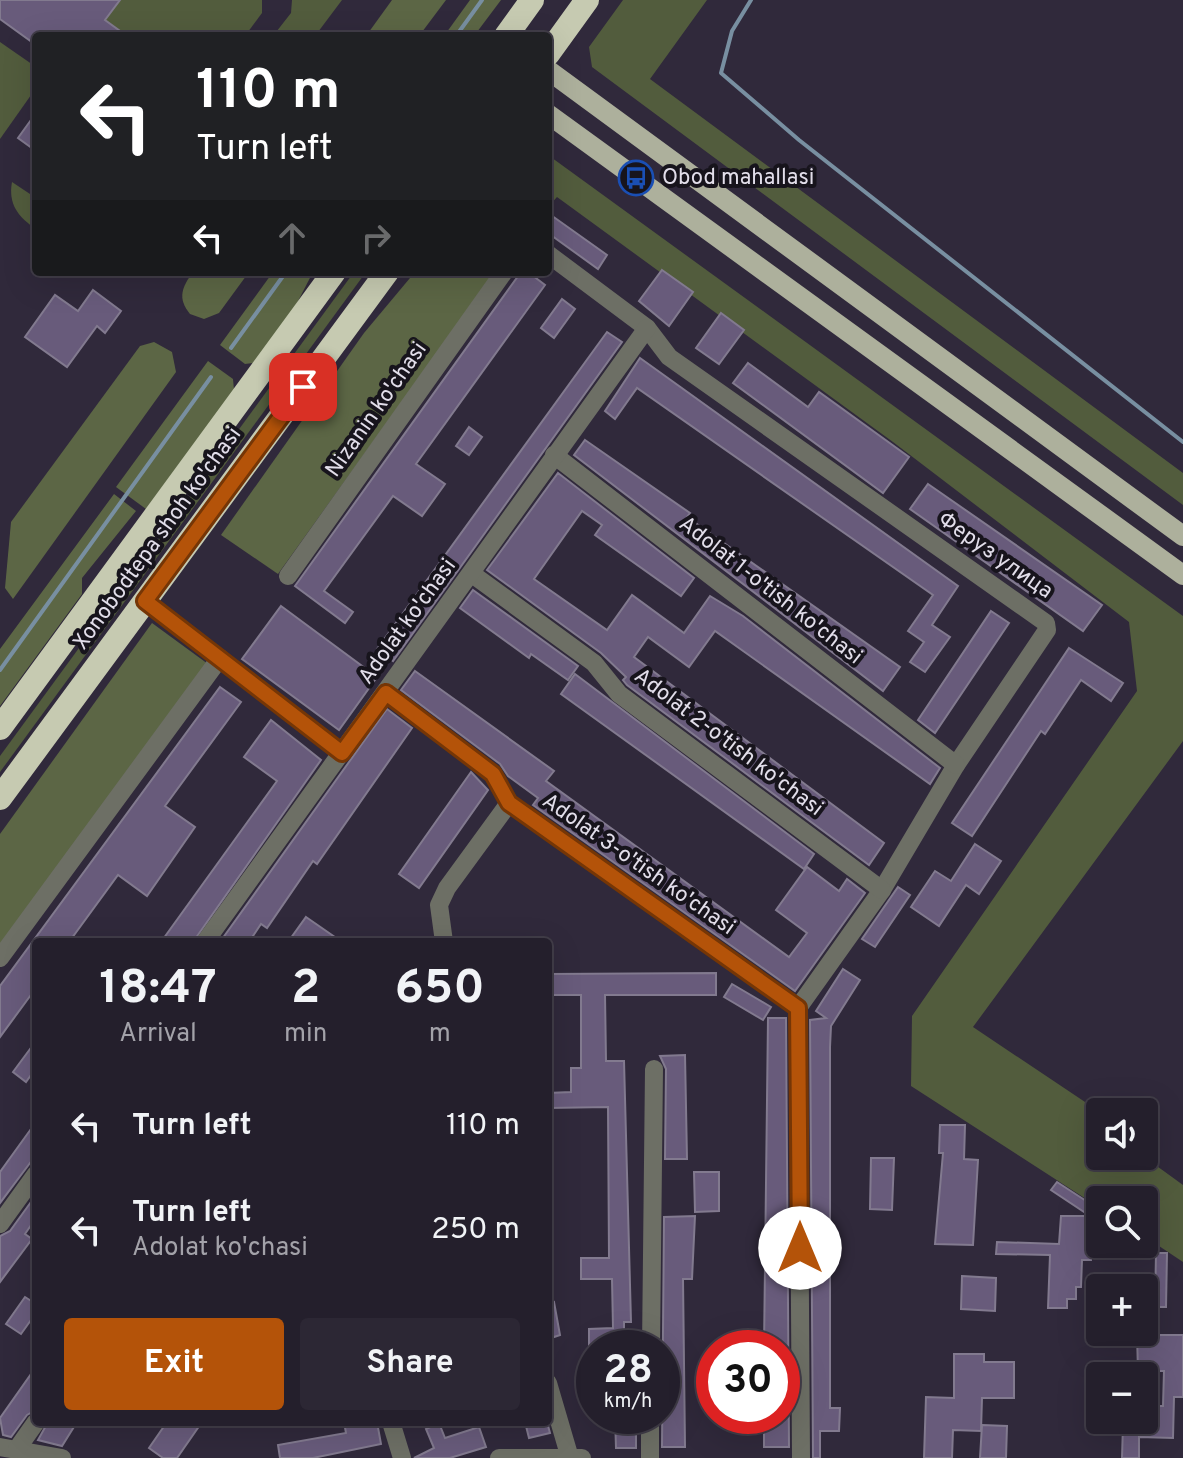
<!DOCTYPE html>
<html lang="en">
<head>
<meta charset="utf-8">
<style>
  :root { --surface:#241f2c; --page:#2c2734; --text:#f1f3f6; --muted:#a3a2a9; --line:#413d48; --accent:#b45309 }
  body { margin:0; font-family:Overpass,sans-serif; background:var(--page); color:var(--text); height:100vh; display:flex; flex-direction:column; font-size:30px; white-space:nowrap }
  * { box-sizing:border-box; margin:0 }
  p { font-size:26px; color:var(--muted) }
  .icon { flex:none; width:44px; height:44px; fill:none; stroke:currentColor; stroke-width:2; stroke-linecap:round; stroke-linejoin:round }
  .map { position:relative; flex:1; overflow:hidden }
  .drawer { position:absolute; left:32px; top:938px; width:520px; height:488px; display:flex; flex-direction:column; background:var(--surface); border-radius:8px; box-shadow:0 8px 32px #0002,0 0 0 2px var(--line) }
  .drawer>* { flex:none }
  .banner { position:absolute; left:32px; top:32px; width:520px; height:244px; border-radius:8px; box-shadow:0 8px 32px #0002,0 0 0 2px var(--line); background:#202124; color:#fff; overflow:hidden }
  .buttons { position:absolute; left:1086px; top:1098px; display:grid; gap:16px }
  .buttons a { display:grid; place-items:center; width:72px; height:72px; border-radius:8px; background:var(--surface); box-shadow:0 8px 32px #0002,0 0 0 2px var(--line); font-size:40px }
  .speed { position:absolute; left:576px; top:1330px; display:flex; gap:16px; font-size:40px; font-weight:700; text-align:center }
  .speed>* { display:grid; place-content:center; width:104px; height:104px; border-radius:50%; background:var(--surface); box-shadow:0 8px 32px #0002,0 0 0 2px var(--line); line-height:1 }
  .speed small { font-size:20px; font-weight:400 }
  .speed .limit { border:12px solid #d22; background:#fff; color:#111 }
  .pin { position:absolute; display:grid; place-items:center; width:68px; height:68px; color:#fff; margin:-34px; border-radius:16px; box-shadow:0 4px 12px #0006 }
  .me { position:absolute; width:88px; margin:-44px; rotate:0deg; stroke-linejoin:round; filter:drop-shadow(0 0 6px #0008) }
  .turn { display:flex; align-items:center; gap:28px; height:168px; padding:0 32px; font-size:36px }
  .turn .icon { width:104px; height:104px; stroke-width:2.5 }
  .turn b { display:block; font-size:56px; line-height:68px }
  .lanes { display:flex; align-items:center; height:76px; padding:0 32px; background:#0003; justify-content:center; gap:40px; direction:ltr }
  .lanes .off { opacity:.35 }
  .eta { display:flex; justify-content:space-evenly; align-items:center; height:136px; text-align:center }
  .eta b { font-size:48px; font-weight:700; line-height:56px }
  .primary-button { display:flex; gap:16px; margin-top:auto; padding:16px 32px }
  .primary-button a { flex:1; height:92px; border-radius:8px; background:var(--accent); color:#fff; font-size:32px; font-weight:700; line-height:92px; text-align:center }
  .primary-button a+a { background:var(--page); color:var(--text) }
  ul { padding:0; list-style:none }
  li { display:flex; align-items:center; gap:24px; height:104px; padding:0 32px }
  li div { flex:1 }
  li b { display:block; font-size:30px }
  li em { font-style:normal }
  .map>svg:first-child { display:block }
  .green { fill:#525c3d }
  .forest { fill:#5c6645 }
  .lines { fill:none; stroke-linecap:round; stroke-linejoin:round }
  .stream { stroke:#788fa1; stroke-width:4 }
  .building { fill:#685b7b; stroke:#827a8f; stroke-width:2 }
  .minor { stroke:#6d6f65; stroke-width:18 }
  .major { stroke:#adb09c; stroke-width:20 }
  .highway { stroke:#c6cab1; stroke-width:24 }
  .route-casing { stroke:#753606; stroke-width:20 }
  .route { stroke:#b45309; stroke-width:14 }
  .labels { text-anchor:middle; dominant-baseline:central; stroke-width:8; stroke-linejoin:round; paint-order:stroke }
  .poi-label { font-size:22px; fill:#e2deea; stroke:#17141c; text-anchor:start }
  .street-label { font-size:22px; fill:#e2deea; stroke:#17141c }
</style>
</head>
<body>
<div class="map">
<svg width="1183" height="1458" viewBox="0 0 1183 1458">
  <rect width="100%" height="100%" fill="#30293b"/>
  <g class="green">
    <polygon points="120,0 262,0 262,13 245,36 127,36 105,20"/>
    <polygon points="292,0 342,0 315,36 273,36 291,13"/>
    <polygon points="623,0 707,0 650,79 1183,473 1183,505 592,67 589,47"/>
    <polygon points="0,42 36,67 36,88 0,139"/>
    <polygon points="548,155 1183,616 1183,741 973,1027 1091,1106 1091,1117 1100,1124 1100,1156 1143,1156 1183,1185 1183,1262 1144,1236 1144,1200 1100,1200 1100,1208 911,1086 912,1016 1137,691 1129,622 893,442 557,197 548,207"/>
    <path d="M12,182L36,198V229C18,217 8,204 12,182Z"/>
    <polygon points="354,272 366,272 0,772 0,756"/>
  </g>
  <g class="forest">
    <polygon points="392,0 446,0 419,36 366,36"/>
    <polygon points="470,0 501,0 474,36 444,36"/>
    <path d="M193,272H249L219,313L204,319L190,314C177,298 182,287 193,272Z"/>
    <polygon points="273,272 313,272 295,307 253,363 245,364 220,345"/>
    <polygon points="415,272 495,272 278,574 221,535 364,333"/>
    <polygon points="154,342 172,352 176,372 13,599 5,588 11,522 140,346"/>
    <polygon points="208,361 233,379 234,390 146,509 116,487"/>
    <polygon points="114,494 136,511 82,578 82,594 0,706 0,649"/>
    <polygon points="152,623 208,664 0,947 0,834"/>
  </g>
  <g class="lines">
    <g class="stream">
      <polyline points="751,0 732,31 721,73 799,140 1183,442"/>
      <polyline points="456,36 482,0"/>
      <polyline points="231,348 286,272"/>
      <polyline points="0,670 211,377"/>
    </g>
  </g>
  <g class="building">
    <polygon points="0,0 120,0 105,20 127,36 36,36 36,45 0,19"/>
    <polygon points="36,113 36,151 18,138"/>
    <polygon points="548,213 607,255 598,269 548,233"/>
    <polygon points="662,270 693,292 669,326 639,301"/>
    <polygon points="521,272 528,272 545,285 416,464 445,484 422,516 393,496 324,591 353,612 345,623 295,586"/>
    <polygon points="93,290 121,311 105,333 97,326 67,367 25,337 55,295 78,311"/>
    <polygon points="562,299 575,309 554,338 541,328"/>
    <polygon points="721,313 744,330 719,364 696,348"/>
    <polygon points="607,332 622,342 393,661 377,649"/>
    <polygon points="640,358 958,586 932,625 950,637 925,672 910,662 924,642 908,631 933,595 637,388 615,419 605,411"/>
    <polygon points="748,363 808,407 819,392 909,457 883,493 733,383"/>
    <polygon points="469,427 482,437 469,455 456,446"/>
    <polygon points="585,440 690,513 687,517 900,667 883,691 574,455"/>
    <polygon points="558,473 694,578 681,596 595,535 602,525 582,511 534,579 607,630 632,595 684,633 710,596 743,616 940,768 930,784 715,631 689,667 648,637 634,657 884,843 869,865 627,685 623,680 626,677 601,653 487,570"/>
    <polygon points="928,484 1102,605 1083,631 910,509"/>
    <polygon points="473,590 578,666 568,680 531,654 529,658 460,608"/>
    <polygon points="281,606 377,677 339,730 242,659"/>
    <polygon points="991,611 1009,623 935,733 918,720"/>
    <polygon points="1069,648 1123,683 1111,701 1081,680 1045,734 1041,731 972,836 952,823"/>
    <polygon points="415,671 554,771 546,781 789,957 807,933 776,910 807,867 839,891 847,879 865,893 795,991 533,805 538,798 508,776 500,764 401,690"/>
    <polygon points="575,674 814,854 804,869 561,694"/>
    <polygon points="220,687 241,702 165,806 195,827 147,896 118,875 69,942 36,942 36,988 0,1037 0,986"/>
    <polygon points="387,709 412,728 317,864 313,861 267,928 261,924 249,942 220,942"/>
    <polygon points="271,720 321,760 193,942 161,942 277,781 244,757"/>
    <polygon points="471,772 488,790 419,888 399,874"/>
    <polygon points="975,844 1001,861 979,894 966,885 939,926 911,907 935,871 951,881"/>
    <polygon points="898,887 910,895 875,947 862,939"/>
    <polygon points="306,917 342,942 288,942"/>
    <polygon points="843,969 860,980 831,1026 830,1047 830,1408 840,1408 839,1431 820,1431 820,1458 813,1458 810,1020 826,1018 816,1011"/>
    <polygon points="716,973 716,995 605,995 606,1061 624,1061 631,1322 624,1322 624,1345 589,1345 589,1329 613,1328 612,1279 581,1279 581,1258 609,1258 608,1107 548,1108 548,1093 571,1092 571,1068 581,1068 581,995 548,995 548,974"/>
    <polygon points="732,984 771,1007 763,1020 724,997"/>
    <polygon points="768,1018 786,1018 789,1447 764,1447 764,1416 782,1416 782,1348 764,1348"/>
    <polygon points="36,1041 36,1068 26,1082 13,1072"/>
    <polygon points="685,1055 687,1159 665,1159 666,1069 660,1056"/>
    <polygon points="36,1122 36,1155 0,1203 0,1172"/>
    <polygon points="940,1125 965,1125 964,1159 978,1160 973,1245 935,1244 943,1153 939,1153"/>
    <polygon points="871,1158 894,1158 892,1210 870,1209"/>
    <polygon points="694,1172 719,1172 719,1211 695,1212"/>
    <polygon points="1057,1182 1100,1210 1094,1218 1091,1260 1082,1260 1081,1287 1076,1287 1076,1299 1067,1299 1067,1308 1048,1308 1050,1255 996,1254 997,1242 1059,1244 1061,1216 1090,1216 1051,1190"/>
    <polygon points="36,1195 36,1218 25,1234 32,1239 0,1282 0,1236 10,1231"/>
    <polygon points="695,1216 692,1279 683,1279 685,1447 662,1447 664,1217"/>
    <polygon points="1156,1253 1167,1253 1166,1307 1155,1307"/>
    <polygon points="962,1276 996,1278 995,1311 961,1309"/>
    <polygon points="25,1297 36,1304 36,1313 21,1334 6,1324"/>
    <polygon points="554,1302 560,1335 548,1339 548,1303"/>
    <polygon points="1137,1335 1183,1335 1183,1397 1174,1397 1173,1438 1139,1437 1139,1458 1122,1458 1123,1424 1142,1424 1144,1406 1163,1406 1164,1371 1138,1371"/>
    <polygon points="954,1354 984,1354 984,1362 1014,1362 1014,1398 982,1398 981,1431 953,1430 952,1458 924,1458 926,1397 954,1398"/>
    <polygon points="36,1367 36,1410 27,1415 11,1437 3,1435 0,1418"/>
    <polygon points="615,1416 636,1416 636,1448 616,1448"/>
    <polygon points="48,1422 77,1422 62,1446 38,1440"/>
    <polygon points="167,1422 202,1422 177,1458 163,1458 149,1448"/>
    <polygon points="344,1422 377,1422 381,1444 313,1458 280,1458 278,1445 346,1433"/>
    <polygon points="525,1422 547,1422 550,1433 529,1438"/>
    <polygon points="439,1423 445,1438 479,1427 486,1447 450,1458 414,1458 434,1448 426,1429"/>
    <polygon points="982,1425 1007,1426 1006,1458 980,1458"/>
  </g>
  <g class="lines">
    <g class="minor">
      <polyline points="548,254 647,328 669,357 1046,623 1047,630 956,765 882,890 798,1008"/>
      <polyline points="554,455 956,765"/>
      <polyline points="472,574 594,663 619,694 882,890"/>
      <polyline points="288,576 504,272"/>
      <polyline points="145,601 342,753"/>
      <polyline points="386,693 493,774 509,803 798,1008"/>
      <polyline points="205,942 647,328"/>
      <polyline points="444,942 439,905 447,888 509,803"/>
      <polyline points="0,958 220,658"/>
      <polyline points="798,1008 801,1458"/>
      <polyline points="0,1224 36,1174"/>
      <polyline points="651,1348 654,1069"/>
      <polyline points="548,1383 570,1458"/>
      <polyline points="391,1422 402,1458"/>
      <polyline points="0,1447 62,1458"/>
      <polyline points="17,1449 36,1422"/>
      <polyline points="499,1458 582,1458"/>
      <polyline points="650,1458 650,1416"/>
    </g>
    <g class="major">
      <polyline points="548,70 1183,536"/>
      <polyline points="548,114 1183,575"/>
    </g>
    <g class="highway">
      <polyline points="506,36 532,0"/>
      <polyline points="548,54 587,0"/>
      <polyline points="0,728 334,272"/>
      <polyline points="0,798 387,272"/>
    </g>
  </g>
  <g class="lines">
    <g class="route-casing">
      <polyline id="route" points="303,387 145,601 342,753 386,693 493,774 509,803 798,1008 800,1248"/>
    </g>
    <use href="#route" class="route"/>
  </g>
  <defs>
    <g id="bus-ring" transform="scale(1.8)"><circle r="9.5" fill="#17141c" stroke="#1a4fb4" stroke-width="1.5"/><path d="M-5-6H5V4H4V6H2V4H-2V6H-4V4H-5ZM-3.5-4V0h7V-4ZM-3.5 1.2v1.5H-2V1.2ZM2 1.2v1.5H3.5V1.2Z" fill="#1a4fb4"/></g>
  </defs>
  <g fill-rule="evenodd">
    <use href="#bus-ring" x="636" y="178"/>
  </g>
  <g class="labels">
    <g class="poi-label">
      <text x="662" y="178">Obod mahallasi</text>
    </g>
    <g class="street-label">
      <text transform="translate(377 410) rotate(-55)">Nizanin ko'chasi</text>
      <text transform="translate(158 539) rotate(-54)">Xonobodtepa shoh ko'chasi</text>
      <text transform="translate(995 556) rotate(35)">Феруз улица</text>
      <text transform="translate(770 591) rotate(38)">Adolat 1-o'tish ko'chasi</text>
      <text transform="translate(408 622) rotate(-54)">Adolat ko'chasi</text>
      <text transform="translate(728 743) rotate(37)">Adolat 2-o'tish ko'chasi</text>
      <text transform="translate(638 865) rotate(35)">Adolat 3-o'tish ko'chasi</text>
    </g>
  </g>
</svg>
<div class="buttons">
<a><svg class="icon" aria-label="sound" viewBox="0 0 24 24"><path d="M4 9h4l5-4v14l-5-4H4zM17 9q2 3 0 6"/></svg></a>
<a><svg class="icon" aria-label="search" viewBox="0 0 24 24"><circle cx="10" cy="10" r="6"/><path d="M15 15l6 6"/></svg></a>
<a>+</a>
<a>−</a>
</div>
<div class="speed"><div>28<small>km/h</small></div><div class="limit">30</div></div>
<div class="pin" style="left:303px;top:387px;background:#d93025"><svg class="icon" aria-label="arrive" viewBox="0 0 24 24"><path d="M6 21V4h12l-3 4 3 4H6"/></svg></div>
<svg class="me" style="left:800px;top:1248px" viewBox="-20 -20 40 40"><circle r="19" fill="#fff"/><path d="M0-13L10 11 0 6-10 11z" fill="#b45309"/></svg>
<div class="banner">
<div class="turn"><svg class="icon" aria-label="left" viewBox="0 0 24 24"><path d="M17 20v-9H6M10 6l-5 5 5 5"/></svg><div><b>110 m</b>Turn left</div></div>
<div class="lanes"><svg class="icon" aria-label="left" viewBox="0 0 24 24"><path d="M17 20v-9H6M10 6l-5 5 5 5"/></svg><svg class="icon off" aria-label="ahead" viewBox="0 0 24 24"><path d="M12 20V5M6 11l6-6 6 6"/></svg><svg class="icon off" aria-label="right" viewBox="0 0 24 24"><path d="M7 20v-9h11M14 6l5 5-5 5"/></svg></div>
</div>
<section class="drawer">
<div class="eta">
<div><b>18:47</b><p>Arrival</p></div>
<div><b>2</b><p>min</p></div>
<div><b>650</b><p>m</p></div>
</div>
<ul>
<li><svg class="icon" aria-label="left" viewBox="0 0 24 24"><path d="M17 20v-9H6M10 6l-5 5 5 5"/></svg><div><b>Turn left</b></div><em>110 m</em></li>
<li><svg class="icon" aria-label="left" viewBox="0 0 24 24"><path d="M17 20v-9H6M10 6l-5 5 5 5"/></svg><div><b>Turn left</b><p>Adolat ko'chasi</p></div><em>250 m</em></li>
</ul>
<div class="primary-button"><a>Exit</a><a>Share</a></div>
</section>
</div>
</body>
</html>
